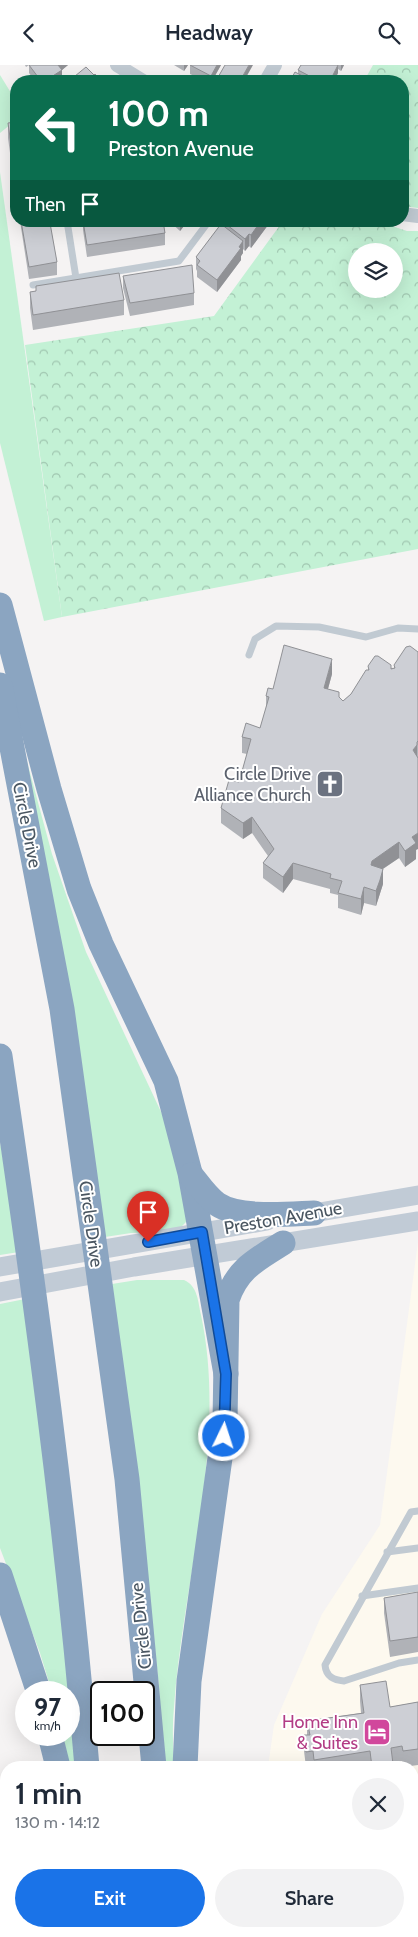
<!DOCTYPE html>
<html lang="en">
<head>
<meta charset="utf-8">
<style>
  :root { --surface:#fff; --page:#f2f2f3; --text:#1f2937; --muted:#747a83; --accent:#1a73e8 }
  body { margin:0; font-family:Cabin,sans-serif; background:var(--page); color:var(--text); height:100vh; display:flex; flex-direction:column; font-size:19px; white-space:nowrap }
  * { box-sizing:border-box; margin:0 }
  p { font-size:16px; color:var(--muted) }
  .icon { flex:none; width:28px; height:28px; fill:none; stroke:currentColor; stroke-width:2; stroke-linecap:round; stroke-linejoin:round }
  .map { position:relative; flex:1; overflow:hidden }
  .sheet { position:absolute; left:0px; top:1696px; width:419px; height:176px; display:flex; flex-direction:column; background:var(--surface); border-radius:20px 20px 0 0; box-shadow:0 5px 20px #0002 }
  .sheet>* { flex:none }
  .hud { position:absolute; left:10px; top:10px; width:399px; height:152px; border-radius:20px; box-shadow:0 5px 20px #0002; background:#0b6e4f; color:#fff; overflow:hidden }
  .buttons { position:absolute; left:348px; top:178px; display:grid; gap:10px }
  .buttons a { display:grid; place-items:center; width:55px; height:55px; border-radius:50%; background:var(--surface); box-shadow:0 5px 20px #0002; font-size:25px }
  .speed { position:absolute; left:15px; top:1616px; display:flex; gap:10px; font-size:25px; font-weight:700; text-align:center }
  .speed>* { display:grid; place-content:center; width:65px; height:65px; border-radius:50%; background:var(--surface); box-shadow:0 5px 20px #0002; line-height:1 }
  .speed small { font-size:12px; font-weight:400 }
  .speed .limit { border:2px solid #111; border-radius:8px; background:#fff; color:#111 }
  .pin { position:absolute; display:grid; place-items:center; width:42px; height:42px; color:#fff; margin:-51px -21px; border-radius:50% 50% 50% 0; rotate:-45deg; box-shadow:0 0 5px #0007 }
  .pin .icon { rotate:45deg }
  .me { position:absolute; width:55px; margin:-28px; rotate:4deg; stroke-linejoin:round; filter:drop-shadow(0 0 4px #0008) }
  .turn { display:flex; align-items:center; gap:18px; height:105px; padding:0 15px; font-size:22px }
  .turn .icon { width:65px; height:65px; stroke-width:2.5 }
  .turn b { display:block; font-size:35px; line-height:42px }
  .then { display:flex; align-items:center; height:48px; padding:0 15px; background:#0003; gap:10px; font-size:19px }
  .round { display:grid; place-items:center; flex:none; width:52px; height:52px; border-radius:26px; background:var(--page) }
  .summary { display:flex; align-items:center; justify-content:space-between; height:85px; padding:0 15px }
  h1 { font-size:30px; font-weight:600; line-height:38px }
  .cta { display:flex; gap:10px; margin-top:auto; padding:10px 15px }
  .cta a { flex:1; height:58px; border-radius:30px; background:var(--accent); color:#fff; font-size:20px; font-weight:600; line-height:58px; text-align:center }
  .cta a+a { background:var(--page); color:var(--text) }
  header { display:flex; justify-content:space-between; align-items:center; height:65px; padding:0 15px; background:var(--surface); font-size:22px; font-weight:600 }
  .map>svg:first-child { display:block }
  .commercial { fill:#fdf9ef }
  .grass { fill:#c3f1d5 }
  .park { fill:url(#park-crowns); fill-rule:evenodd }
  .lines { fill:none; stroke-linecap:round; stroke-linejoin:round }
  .service { stroke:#c1cad2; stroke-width:7 }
  .minor { stroke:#c1cad2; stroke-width:14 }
  .secondary { stroke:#c1cbd6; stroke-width:19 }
  .motorway { stroke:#8ba5c1; stroke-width:25 }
  .wall { fill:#b0b2b7 }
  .shaded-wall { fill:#909195 }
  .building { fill:#cdcfd5; stroke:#909195 }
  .route-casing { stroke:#114b97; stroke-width:12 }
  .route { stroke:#1a73e8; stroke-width:9 }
  .labels { text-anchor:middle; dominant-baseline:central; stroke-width:4; stroke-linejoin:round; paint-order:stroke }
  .worship-label { font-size:18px; fill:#5b616d; stroke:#fff; text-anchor:end }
  .street-label { font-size:18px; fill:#4a5661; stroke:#fff }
  .hotel-label { font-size:18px; fill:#b23c85; stroke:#fff; text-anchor:end }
</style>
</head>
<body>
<header><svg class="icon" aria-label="back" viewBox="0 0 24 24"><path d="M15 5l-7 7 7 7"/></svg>Headway<svg class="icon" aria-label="search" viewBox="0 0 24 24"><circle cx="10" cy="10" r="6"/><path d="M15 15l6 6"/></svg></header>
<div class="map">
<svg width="418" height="1872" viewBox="0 0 418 1872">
  <defs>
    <pattern id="park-crowns" width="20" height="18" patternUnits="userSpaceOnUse" patternTransform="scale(1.25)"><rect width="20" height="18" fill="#c3f1d5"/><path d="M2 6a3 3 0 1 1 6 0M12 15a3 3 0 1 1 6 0" fill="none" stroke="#a0c6b0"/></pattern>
  </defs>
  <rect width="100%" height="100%" fill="#f5f3f3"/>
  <polygon class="commercial" points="418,1177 418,1872 265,1872 265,1866 412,1866 412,1702 268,1702 274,1660 322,1549 380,1460"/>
  <g class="grass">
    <polygon points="0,10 16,36 16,55 0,68"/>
    <polygon points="0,107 62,552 44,556 0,378"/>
    <polygon points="26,693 52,789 86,887 170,1066 188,1149 186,1157 179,1164 171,1167 131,1168 105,1172"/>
    <polygon points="0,1077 19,1187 0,1190"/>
    <path d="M137,1215H184C198,1221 198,1237 201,1250C228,1377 183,1514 174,1642C172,1662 173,1682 174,1702H167L163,1689L159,1621L135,1401L112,1219Z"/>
    <polygon points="25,1234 80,1702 69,1702 63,1670 69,1670 69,1628 52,1627 40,1588 0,1483 0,1239"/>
  </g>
  <g class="park">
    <polygon points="373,0 418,0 418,143 403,141 402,16 364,16"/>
    <path d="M283,156H377L407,166H418V484L62,552L25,280L214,251ZM356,186H394V224H356Z"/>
  </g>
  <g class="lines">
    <g class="service">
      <polyline points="67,156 76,213"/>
      <polyline points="33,220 179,196 209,156"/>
      <polyline points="249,590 255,574 276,561 319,562 366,572 398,563 418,564"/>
      <path d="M418,1446L411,1447L325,1600C326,1612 334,1615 344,1616L399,1598L418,1595"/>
      <polyline points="387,1487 418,1483"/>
      <polyline points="362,1531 418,1523"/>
      <polyline points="288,1866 289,1872"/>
      <polyline points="404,1872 410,1871"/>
    </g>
    <g class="minor">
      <polyline points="117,0 143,16"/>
      <polyline points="266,16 275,0"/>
      <polyline points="402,149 418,151"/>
    </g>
    <g class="secondary">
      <polyline points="302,1150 418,1130"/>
      <polyline points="0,1202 267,1156"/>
      <polyline points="0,1227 134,1202 418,1156"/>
    </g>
    <g class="motorway">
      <polyline points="0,540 49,724 79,824 101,879 166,1016 190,1108 226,1309"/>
      <polyline points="0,620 62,944 127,1414 154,1702"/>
      <path d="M0,991C35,1227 67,1464 87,1702"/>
      <path d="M191,1110C199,1120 207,1132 217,1139C239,1154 288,1149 314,1148"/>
      <polyline points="0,1510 39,1628"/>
      <polyline points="50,1670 58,1702"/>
      <path d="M185,1702L189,1616L225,1357L227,1235C237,1204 256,1195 283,1178"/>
      <polyline points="83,1866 84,1872"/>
      <polyline points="168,1866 168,1872"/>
      <polyline points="187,1866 187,1872"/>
    </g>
  </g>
  <g class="wall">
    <polygon points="25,0 68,0 62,5 62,13 57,16 35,16 29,8 29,0 26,2"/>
    <polygon points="174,0 188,0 184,6"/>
    <polygon points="190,0 221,0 212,16 205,16 190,9"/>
    <polygon points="301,0 344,0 341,6 338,4 338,8 334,16 290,16 298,9 298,5"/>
    <polygon points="16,57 16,132 8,73 8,58"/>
    <polygon points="20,156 49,156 57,197 57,210 29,214"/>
    <polygon points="83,156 163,156 165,168 165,180 87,192 83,165"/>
    <polygon points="169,156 188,156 180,166"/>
    <polygon points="221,156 271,156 251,183 249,181 245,186 243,184 243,188 241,191 241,195 217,227 197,212 197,206 196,204 196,192 221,160"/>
    <polygon points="123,211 194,228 194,240 130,251 123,223"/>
    <polygon points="36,221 124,235 124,250 33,265 30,243 30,227 36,226"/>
    <polygon points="418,587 418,692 416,794 405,802 399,793 383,804 383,819 376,841 364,838 361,850 338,843 338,830 330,828 330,824 293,814 283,828 263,813 263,798 268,791 252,768 243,774 221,758 221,743 239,717 247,689 242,688 242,672 260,663 266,644 266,631 273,624 332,609 328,624 343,636 351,629 368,605 368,601 394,603 394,600"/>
    <polygon points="418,1527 418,1587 390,1592 384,1548 384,1533"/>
    <polygon points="360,1620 390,1642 418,1637 418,1700 403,1702 402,1696 393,1698 393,1702 313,1702 313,1701 306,1702 304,1686 304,1670 307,1670 307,1656 361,1648 360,1636"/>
    <polygon points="412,1748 418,1750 418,1858 412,1851"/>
  </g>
  <g class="shaded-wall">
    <polygon points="57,0 68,0 62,5 62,13 57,16 45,16"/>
    <polygon points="184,0 188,0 184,6"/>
    <polygon points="217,0 221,0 212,16 211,16 211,11"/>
    <polygon points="249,0 253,0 244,16 240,16"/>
    <polygon points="338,0 338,8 334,16 330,16"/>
    <polygon points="341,0 344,0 341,6"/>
    <polygon points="180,156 188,156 180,166"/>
    <polygon points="261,156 271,156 251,183 251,170"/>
    <polygon points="249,169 249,181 245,186 245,174"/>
    <polygon points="243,176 243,188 241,191 241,195 217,227 217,215"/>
    <polygon points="332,594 332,609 324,638 324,623"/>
    <polygon points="417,680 417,695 413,685"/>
    <polygon points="252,752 252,768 243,774 243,758"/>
    <polygon points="418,768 418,784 416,785 416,794 405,802 405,786 412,772"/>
    <polygon points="399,777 399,793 372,811 371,800 372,796"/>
    <polygon points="293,798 293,814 283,828 283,812"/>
    <polygon points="383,804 383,819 376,841 376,826"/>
    <polygon points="364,822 364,838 361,850 361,834"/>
  </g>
  <g class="building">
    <polygon points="29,0 58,0 62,5 45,16 41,16"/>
    <polygon points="190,0 217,0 211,11"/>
    <polygon points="225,0 249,0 240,16 221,16 217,14"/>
    <polygon points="301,0 338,0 330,16 319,16 298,5"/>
    <polygon points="86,2 94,10 95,9 101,16 69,16"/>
    <polygon points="295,7 312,16 290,16"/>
    <polygon points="16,57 16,116 8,58"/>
    <polygon points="21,156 45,156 45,159 50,158 57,197 29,202"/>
    <polygon points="83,156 163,156 165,168 87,180"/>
    <polygon points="222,156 261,156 251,170 249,169 245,174"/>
    <polygon points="221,159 243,176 239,182 241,183 217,215 197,200 200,196 196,192"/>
    <polygon points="192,200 194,228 130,238 123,211"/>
    <polygon points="119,208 124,235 33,250 30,227 36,226 36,221"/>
    <polygon points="284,580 332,594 324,623 339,627 339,632 343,636 351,629 366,605 369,605 368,601 375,591 378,591 391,600 391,604 395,603 394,600 406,582 410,581 418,587 418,676 417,677 417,680 413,685 418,693 418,768 412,772 416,778 405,786 399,777 372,796 371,800 383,804 380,815 376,826 364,822 361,834 338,828 342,816 330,813 331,809 293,798 283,812 263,798 274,784 252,752 243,758 221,743 229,715 239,717 251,674 242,672 246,658 260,663 269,632 266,631 268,623 273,624"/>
    <polygon points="418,1527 418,1572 390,1576 384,1533"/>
    <polygon points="386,1616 390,1642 418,1637 418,1684 403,1686 402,1681 391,1683 393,1699 372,1702 370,1686 314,1695 313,1686 306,1687 304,1670 310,1670 307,1656 364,1648 360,1620"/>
    <polygon points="412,1748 418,1750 418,1842 412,1835"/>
  </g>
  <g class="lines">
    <g class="route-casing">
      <polyline id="route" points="148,1177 202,1167 226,1309 224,1371"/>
    </g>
    <use href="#route" class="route"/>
  </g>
  <defs>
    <g id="church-square" transform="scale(1.4375)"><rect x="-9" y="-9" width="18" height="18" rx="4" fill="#6b7280" stroke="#fff"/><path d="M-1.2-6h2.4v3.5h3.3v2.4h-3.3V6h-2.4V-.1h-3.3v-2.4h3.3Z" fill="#fff"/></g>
    <g id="hotel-square" transform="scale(1.4375)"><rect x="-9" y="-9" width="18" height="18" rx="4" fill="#d1479c" stroke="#fff"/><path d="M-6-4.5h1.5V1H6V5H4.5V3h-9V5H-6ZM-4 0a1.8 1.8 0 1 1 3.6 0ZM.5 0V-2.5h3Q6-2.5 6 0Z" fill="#fff"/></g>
  </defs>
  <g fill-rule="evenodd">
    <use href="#church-square" x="330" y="719"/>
    <use href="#hotel-square" x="377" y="1667"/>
  </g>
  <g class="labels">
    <g class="worship-label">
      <text x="311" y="709">Circle Drive<tspan x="311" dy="21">Alliance Church</tspan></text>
    </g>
    <g class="street-label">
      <text transform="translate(27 760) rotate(79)">Circle Drive</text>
      <text transform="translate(283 1153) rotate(-10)">Preston Avenue</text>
      <text transform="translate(91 1159) rotate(82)">Circle Drive</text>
      <text transform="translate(141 1561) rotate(-96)">Circle Drive</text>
    </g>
    <g class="hotel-label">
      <text x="358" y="1657">Home Inn<tspan x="358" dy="21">&amp; Suites</tspan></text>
    </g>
  </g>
</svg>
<div class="buttons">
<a><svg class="icon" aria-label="layers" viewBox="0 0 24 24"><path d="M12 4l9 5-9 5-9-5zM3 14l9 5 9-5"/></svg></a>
</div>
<div class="speed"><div>97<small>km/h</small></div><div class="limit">100</div></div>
<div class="pin" style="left:148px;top:1177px;background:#d93025"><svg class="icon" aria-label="arrive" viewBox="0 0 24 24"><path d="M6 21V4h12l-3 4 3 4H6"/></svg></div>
<svg class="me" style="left:224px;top:1371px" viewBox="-20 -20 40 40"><circle r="17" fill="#1a73e8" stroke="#fff" stroke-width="3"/><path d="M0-11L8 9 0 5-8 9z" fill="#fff"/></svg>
<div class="hud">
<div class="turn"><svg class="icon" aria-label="left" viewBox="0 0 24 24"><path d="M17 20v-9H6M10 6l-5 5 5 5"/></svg><div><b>100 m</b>Preston Avenue</div></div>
<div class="then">Then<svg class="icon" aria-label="arrive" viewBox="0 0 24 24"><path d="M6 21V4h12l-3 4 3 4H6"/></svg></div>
</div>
<section class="sheet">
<div class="summary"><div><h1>1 min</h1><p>130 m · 14:12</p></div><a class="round"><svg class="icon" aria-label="close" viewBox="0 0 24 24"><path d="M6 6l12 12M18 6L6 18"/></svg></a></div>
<div class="cta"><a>Exit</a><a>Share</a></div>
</section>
</div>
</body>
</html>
